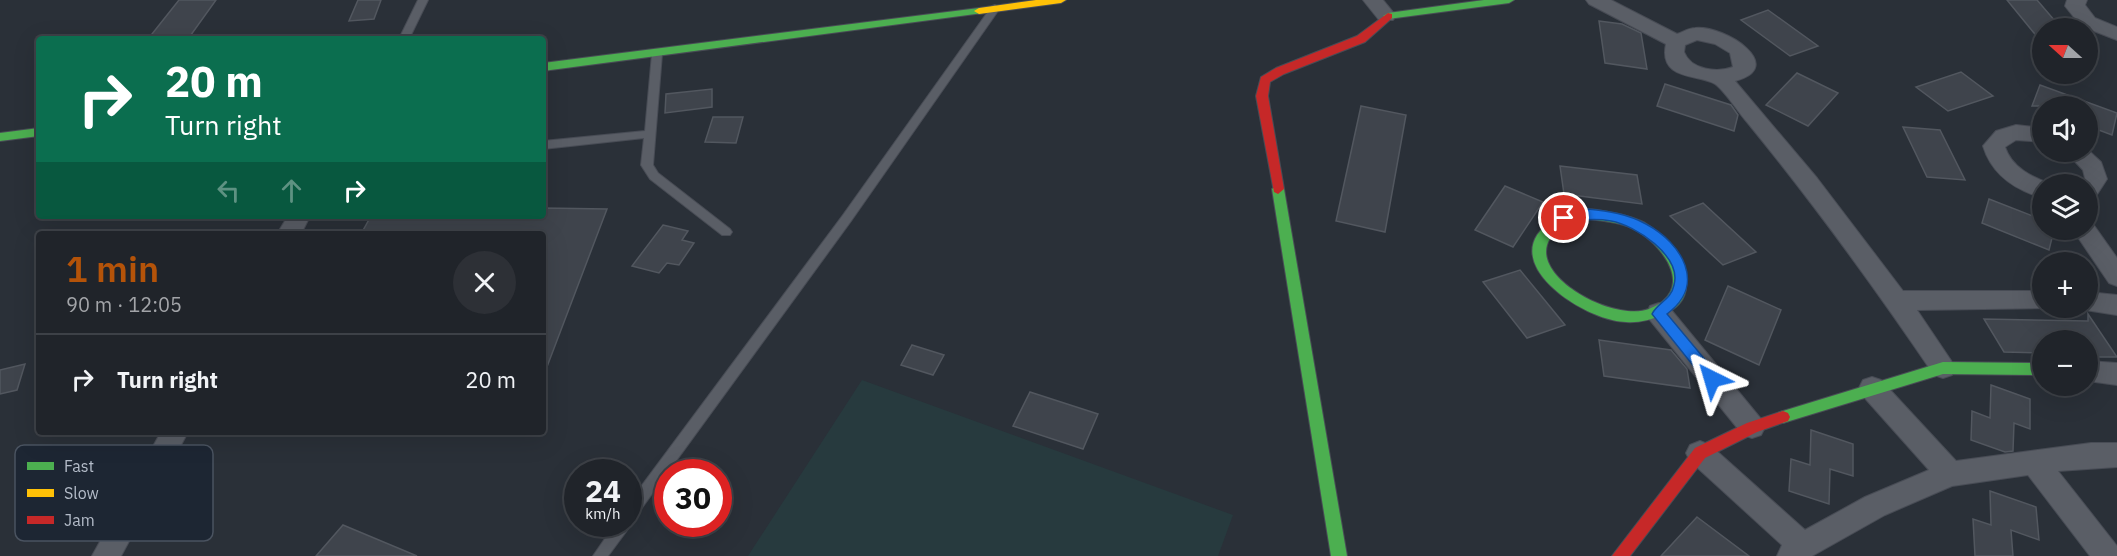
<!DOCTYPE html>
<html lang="en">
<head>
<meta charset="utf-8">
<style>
  :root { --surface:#20242a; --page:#2d3036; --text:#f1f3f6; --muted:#a2a4a8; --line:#3d4147; --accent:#b45309 }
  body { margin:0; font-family:"IBM Plex Sans",sans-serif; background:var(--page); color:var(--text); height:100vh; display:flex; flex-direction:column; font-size:22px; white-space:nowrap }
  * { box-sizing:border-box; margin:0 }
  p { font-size:20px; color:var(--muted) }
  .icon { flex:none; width:33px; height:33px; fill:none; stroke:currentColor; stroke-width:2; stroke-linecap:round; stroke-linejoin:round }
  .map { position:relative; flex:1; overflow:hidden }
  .sheet { position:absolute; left:36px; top:231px; width:510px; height:204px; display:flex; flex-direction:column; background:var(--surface); border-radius:6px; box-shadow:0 6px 24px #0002,0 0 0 2px var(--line) }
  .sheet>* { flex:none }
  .banner { position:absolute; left:36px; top:36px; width:510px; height:183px; border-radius:6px; box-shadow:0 6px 24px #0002,0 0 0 2px var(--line); background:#0b6e4f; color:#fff; overflow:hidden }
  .needle { width:39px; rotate:291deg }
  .buttons { position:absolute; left:2032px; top:18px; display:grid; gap:12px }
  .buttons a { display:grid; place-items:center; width:66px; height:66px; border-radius:50%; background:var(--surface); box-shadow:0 6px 24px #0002,0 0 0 2px var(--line); font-size:30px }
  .speed { position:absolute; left:564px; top:459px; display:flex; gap:12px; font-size:30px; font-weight:700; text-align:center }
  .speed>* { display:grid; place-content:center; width:78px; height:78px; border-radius:50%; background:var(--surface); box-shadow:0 6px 24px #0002,0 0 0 2px var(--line); line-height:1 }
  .speed small { font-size:15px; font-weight:400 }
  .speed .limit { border:9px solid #d22; background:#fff; color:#111 }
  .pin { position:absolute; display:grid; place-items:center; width:51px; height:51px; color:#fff; margin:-26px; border:3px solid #fff; border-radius:50%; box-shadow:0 2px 6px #0007 }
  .me { position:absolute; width:66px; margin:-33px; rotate:320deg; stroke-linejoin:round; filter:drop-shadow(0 0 4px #0008) }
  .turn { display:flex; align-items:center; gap:21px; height:126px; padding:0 30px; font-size:27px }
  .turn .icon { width:78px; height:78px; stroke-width:2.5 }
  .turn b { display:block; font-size:42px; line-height:51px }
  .lanes { display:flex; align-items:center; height:57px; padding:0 30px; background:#0003; justify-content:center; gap:30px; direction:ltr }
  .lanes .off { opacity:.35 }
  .round { display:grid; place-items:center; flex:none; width:63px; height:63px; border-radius:32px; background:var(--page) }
  .summary { display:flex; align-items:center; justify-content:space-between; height:102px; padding:0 30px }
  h1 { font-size:36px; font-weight:600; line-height:45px; color:var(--accent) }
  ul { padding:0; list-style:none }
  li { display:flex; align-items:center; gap:18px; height:90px; padding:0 30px; border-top:2px solid var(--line) }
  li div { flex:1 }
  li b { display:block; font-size:22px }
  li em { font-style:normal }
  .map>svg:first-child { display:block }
  .green { fill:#273a3e }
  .building { fill:#3f444c; stroke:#52575f; stroke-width:1.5 }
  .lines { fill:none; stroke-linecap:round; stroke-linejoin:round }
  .lane-casing { stroke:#484c55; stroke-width:2 }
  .street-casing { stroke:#484c55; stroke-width:2 }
  .fast-casing { stroke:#484c55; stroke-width:2 }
  .slow-casing { stroke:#484c55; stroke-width:2 }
  .jam-casing { stroke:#484c55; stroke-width:2 }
  .lane { fill:#5a5e66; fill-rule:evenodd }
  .street { fill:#5a5e66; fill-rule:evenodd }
  .fast { fill:#4caf50; fill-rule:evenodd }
  .slow { fill:#ffc107; fill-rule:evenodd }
  .jam { fill:#c62828; fill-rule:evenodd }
  .route { fill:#1a73e8; stroke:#114b97; stroke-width:1.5 }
  .key { fill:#1d2633; stroke:#4a5360; stroke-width:1.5 }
  .key-label { font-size:16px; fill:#b4bcc9 }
</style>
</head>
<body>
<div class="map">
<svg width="2117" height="556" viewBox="0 0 2117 556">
  <rect width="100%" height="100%" fill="#2a3038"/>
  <polygon class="green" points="862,380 1233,515 1218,556 748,556"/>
  <g class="building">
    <polygon points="179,0 216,0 188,39 148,39"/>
    <polygon points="358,0 381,0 374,19 349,21"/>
    <polygon points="2007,0 2037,0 2061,28 2043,28 2043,44"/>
    <polygon points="1768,10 1818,46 1790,56 1741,20"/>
    <polygon points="1599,21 1622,24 1641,33 1647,69 1605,63"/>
    <polygon points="1961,72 1993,96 1948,111 1916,87"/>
    <polygon points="1797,73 1838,93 1808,126 1766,105"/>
    <polygon points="1665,84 1731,105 1738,115 1734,131 1657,106"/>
    <polygon points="2040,85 2117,113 2112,135 2088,126 2088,106 2032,106"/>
    <polygon points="712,89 712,107 665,113 666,94"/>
    <polygon points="1361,106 1406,115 1385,232 1336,221"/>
    <polygon points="713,117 743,117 736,143 705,142"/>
    <polygon points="1903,127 1940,130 1965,180 1927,177"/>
    <polygon points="1560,166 1637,175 1642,204 1564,194"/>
    <polygon points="1505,186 1543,202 1513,247 1475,230"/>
    <polygon points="1989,199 2043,220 2043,230 2054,230 2049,250 1982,223"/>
    <polygon points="1703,203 1756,252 1723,265 1670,216"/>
    <polygon points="543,208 607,209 545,372 543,234 361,234 371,216 543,216"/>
    <polygon points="663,225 688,231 682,240 694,243 679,265 667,263 659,273 632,266"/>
    <polygon points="1520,270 1565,325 1527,338 1483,282"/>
    <polygon points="1728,286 1781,310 1759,365 1705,340"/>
    <polygon points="2088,314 2117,357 2088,357 2088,340 2043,340 2043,353 2004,352 1984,319 2088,321"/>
    <polygon points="1599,340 1671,350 1687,369 1690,388 1604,376"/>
    <polygon points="912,345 944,355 933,375 901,365"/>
    <polygon points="25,364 17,390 0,394 0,370"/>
    <polygon points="1991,385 2030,399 2030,429 2014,423 2013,451 2005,452 1971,440 1972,411 1990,418"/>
    <polygon points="1030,392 1098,414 1083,449 1013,426"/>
    <polygon points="1811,430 1853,444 1853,476 1830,469 1829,504 1789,491 1791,459 1810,465"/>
    <polygon points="1990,491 2036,507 2039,540 2011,530 2013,556 1975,556 1973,519 1991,525"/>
    <polygon points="1697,517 1749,556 1661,556"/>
    <polygon points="343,525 417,556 316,556"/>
  </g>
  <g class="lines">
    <g class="lane-casing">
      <g id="lane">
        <polygon points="418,0 428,0 409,39 399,39"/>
        <polygon points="995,5 1000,8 851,221 633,520 629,522 628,529 608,556 593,556 615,524 628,524 628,504 843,215 992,6"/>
        <polygon points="657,51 662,54 653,165 658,173 730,229 732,232 730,235 722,235 650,179 641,165 644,138 543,149 543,141 645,131 652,54"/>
      </g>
    </g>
    <g class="street-casing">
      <g id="street">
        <polygon points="1363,0 1383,0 1396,16 1393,20 1379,20"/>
        <path d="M1586,0H1611L1677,34C1683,32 1689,28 1695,28C1726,25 1788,67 1735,81L1817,178L1903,291H2043V308H2049L1917,310L1956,368L1952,375L1943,378L1934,375C1875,288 1814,204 1747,122C1739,113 1724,90 1715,84C1699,74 1658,81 1666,44L1589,4ZM1697,40L1715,44L1730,53L1733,67C1717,73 1691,70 1684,52L1685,45Z"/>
        <polygon points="2067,0 2087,0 2085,5 2095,18 2117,27 2117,40 2081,26 2065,6"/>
        <path d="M2016,125L2043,128V142L2016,140L2005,147C2012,168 2032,177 2051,184H2043V198C2015,190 1992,175 1983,146L1996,131Z"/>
        <polygon points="2088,150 2101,162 2107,179 2096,196 2088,198 2088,184 2080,184 2085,178 2083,170 2066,152"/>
        <polygon points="288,216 310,216 301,234 277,234"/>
        <polygon points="2088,222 2093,224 2117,258 2117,286 2109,283 2073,230 2088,230"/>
        <polygon points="2088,292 2117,295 2117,315 2079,309 2088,308"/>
        <polygon points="1659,303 1668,306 1761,419 1765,427 1761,435 1752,438 1743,435 1650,320 1647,313 1650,306"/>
        <polygon points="2088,361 2117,363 2117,385 2088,381"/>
        <polygon points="1872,377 1881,380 1956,461 2091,443 2117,443 2117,467 2058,471 2117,546 2117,556 2090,556 2028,475 1952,486 1885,515 1812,556 1777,556 1782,545 1690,461 1686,453 1690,445 1700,441 1710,445 1805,530 1865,497 1929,470 1863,396 1859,388 1863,380"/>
        <polygon points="161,432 188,432 121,556 92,556"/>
      </g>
    </g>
    <g class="fast-casing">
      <g id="fast">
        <polygon points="1484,0 1514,0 1509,3 1388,19 1383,16 1388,13"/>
        <polygon points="979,8 983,9 983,13 543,71 543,63"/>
        <polygon points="39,128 39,136 0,141 0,133"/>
        <polygon points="1278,184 1284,189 1347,556 1331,556 1272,189"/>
        <path d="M1588,209C1607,211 1628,214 1645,223C1676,241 1711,296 1662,315C1650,320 1639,323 1626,322C1584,321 1491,260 1553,220C1563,214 1577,213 1588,209ZM1588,219C1604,221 1622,222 1637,231C1666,248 1695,291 1649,309C1609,324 1507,264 1562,227C1569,222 1580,221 1588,219Z"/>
        <polygon points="1943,362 2043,363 2043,375 1943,374 1783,423 1778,421 1776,417 1778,413 1783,411"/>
      </g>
    </g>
    <g class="slow-casing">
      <polygon id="slow" points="1036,0 1066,0 1061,3 979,14 974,11 979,8"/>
    </g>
    <g class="jam-casing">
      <g id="jam">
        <polygon points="1388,13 1392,14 1392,18 1365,42 1284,74 1270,82 1268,96 1284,189 1278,194 1274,192 1256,96 1261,77 1276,68 1357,36"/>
        <polygon points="1783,411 1788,413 1790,417 1788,421 1757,432 1705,458 1630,556 1612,556 1695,448 1747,423"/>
      </g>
    </g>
    <use href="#lane" class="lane"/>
    <use href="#street" class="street"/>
    <use href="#fast" class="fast"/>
    <use href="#slow" class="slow"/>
    <use href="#jam" class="jam"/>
  </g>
  <path class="route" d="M1588,209C1608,211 1628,214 1646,224C1682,243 1707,285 1667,314L1717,374L1720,379L1717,383H1707L1652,314C1658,302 1671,300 1674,285C1682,256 1635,225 1611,221C1594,218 1581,220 1564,223L1558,218L1564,213Z"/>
  <rect x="15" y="445" width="198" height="96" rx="9" class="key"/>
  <rect x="27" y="462" width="27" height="8" fill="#4caf50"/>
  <rect x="27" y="489" width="27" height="8" fill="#ffc107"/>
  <rect x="27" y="516" width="27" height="8" fill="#c62828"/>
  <g class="key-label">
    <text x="64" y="472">Fast</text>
    <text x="64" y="499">Slow</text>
    <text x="64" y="526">Jam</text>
  </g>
</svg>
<div class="buttons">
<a><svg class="needle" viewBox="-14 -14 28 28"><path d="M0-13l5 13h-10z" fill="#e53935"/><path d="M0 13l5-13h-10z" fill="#a2a4a8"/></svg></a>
<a><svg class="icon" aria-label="sound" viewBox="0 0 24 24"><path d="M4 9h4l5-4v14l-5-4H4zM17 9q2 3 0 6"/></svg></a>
<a><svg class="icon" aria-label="layers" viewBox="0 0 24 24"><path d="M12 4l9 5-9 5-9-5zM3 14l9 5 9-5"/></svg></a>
<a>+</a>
<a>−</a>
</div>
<div class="speed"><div>24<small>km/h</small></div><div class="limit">30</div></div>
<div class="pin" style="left:1564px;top:218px;background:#d93025"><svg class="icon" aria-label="arrive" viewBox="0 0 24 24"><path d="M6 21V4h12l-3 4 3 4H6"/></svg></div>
<svg class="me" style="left:1712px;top:379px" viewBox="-20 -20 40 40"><path d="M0-17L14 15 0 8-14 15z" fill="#1a73e8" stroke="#fff" stroke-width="4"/></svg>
<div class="banner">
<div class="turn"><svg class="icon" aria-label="right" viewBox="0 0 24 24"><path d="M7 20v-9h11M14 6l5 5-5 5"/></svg><div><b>20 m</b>Turn right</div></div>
<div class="lanes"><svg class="icon off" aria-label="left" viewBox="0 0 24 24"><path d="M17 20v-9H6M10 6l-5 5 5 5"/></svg><svg class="icon off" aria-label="ahead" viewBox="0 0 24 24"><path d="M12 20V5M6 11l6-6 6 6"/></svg><svg class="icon" aria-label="right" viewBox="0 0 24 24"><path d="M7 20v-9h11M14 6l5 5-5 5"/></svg></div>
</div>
<section class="sheet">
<div class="summary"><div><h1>1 min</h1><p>90 m · 12:05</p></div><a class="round"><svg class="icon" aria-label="close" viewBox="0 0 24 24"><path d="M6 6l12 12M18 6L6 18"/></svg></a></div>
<ul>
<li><svg class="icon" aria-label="right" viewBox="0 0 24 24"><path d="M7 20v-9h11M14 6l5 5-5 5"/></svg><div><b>Turn right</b></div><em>20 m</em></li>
</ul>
</section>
</div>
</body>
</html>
